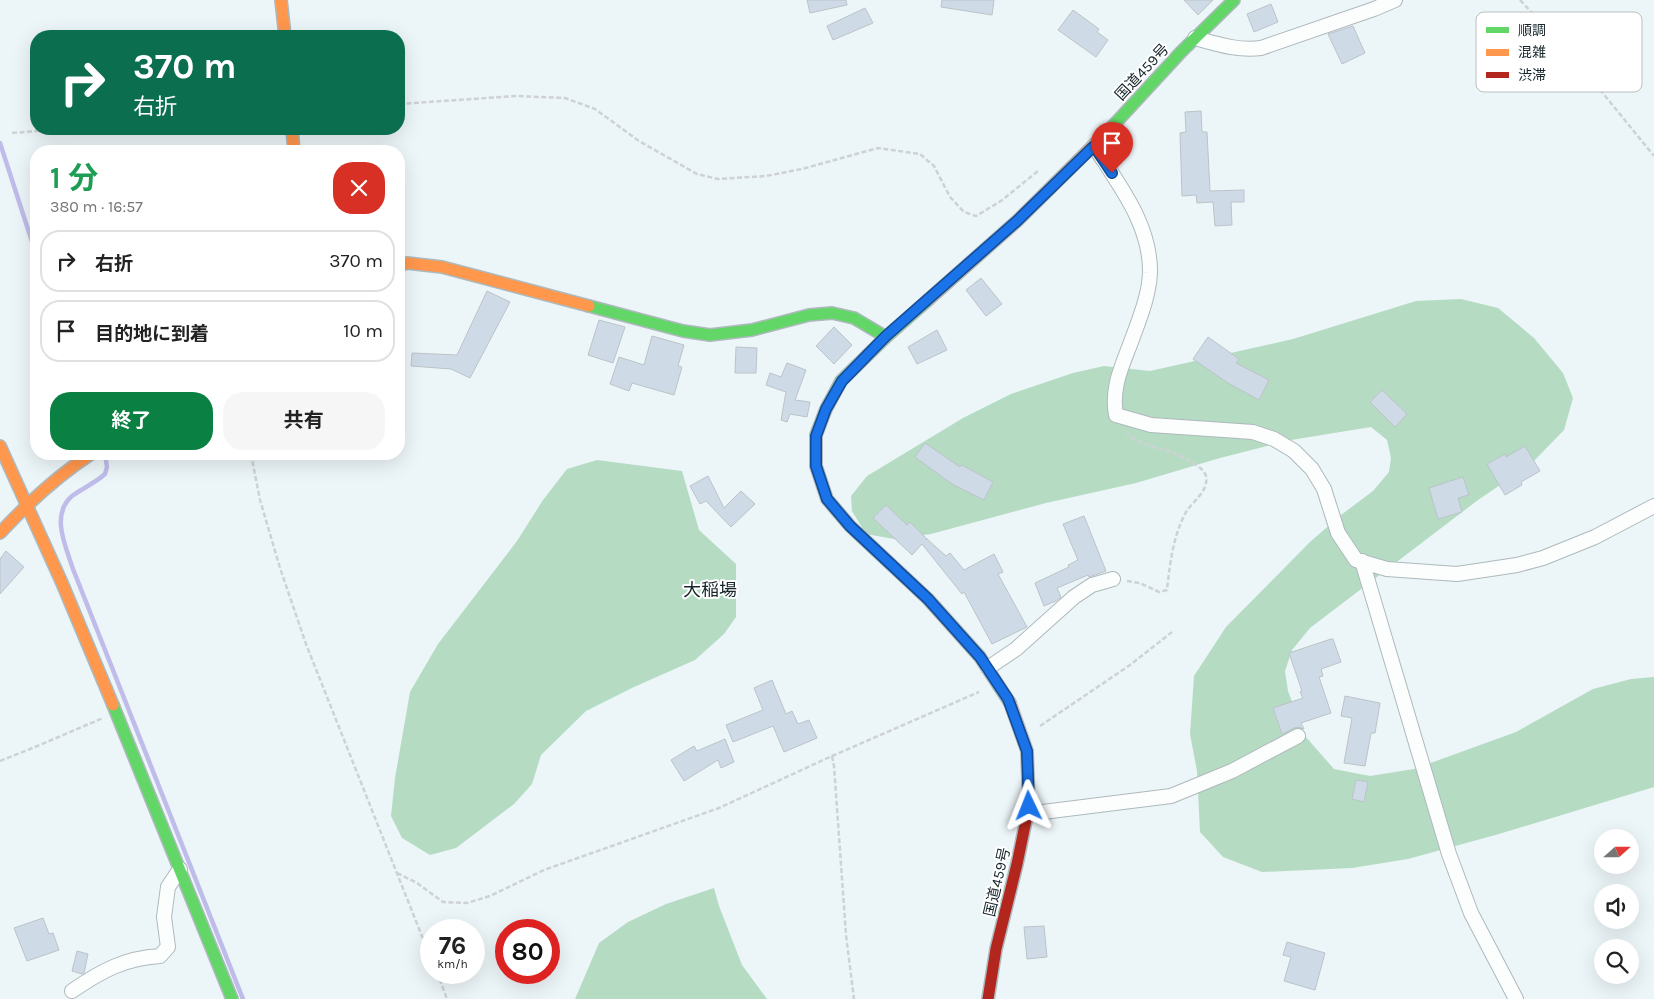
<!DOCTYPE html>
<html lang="ja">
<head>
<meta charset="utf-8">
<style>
  :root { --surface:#fff; --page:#f6f6f6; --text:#222; --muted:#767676; --line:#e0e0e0; --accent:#0b8043 }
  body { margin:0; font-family:Karla,"Noto Sans JP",sans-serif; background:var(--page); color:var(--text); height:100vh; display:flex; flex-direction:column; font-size:19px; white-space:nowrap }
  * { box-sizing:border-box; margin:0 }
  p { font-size:16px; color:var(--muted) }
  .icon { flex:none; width:28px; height:28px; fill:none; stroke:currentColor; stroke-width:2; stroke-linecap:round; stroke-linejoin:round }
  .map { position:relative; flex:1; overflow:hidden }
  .side { position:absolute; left:30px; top:145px; width:375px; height:315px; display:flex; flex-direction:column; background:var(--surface); border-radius:20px; box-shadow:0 5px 20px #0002 }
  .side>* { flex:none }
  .banner { position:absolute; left:30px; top:30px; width:375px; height:105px; border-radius:20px; box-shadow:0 5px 20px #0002; background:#0b6e4f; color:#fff; overflow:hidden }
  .needle { width:32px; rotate:69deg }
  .fabs { position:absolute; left:1594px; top:829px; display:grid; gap:10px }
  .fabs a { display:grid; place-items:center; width:45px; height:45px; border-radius:50%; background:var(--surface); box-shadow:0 5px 20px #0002; font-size:25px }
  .speed { position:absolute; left:420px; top:919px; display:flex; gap:10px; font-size:25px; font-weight:700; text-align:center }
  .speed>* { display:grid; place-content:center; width:65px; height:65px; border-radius:50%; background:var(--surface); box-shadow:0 5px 20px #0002; line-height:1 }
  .speed small { font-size:12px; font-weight:400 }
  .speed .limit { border:8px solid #d22; background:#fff; color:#111 }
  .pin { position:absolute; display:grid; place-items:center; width:42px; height:42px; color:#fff; margin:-51px -21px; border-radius:50% 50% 50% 0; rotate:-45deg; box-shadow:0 0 5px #0007 }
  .pin .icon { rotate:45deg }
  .me { position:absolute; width:55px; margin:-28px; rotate:358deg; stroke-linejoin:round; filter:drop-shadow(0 0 4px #0008) }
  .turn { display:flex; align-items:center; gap:18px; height:105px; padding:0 20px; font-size:22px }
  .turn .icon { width:65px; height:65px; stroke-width:2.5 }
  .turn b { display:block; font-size:35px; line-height:42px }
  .round { display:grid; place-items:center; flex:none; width:52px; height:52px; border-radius:20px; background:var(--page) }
  .summary { display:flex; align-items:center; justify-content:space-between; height:85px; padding:0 20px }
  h1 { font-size:30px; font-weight:700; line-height:38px; color:#1e9e55 }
  .primary-button { display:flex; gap:10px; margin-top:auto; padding:10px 20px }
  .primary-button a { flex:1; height:58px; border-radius:20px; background:var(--accent); color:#fff; font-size:20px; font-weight:700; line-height:58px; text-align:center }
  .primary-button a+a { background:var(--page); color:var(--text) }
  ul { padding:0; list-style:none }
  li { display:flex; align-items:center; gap:15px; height:62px; margin:0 10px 8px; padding:0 10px; border:2px solid var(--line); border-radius:20px }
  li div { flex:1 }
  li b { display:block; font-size:19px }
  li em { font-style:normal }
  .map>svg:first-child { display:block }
  .forest { fill:#b5dcc3 }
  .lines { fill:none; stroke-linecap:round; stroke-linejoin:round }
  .stream { stroke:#bfbcea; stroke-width:4.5 }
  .building { fill:#cedbe7; stroke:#bbc3c9 }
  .street-casing { stroke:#aeb9bd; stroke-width:16 }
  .fast-casing { stroke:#aeb9bd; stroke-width:14 }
  .slow-casing { stroke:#aeb9bd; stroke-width:14 }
  .jam-casing { stroke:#aeb9bd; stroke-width:14 }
  .path { stroke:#ced2d4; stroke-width:2.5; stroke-dasharray:5 2.5; stroke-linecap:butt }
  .street { stroke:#fcfefe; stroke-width:14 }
  .fast { stroke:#63d668; stroke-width:11 }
  .slow { stroke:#ff974d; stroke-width:11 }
  .jam { stroke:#b3261e; stroke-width:11 }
  .route-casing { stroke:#114b97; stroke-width:12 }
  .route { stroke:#1a73e8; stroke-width:9 }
  .labels { text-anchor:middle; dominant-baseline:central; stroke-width:4; stroke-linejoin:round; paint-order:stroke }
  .street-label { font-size:15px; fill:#16262b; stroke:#fff }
  .quarter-label { font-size:18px; fill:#16262b; stroke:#fff }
  .key { fill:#fff; stroke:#b9bebf; stroke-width:1 }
  .key-label { font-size:14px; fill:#16262b }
</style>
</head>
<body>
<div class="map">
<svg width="1654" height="999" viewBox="0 0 1654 999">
  <rect width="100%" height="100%" fill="#ecf5f8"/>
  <g class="forest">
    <polygon points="1461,299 1498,308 1534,338 1563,373 1573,398 1564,430 1531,464 1478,500 1310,628 1292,650 1285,671 1288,691 1305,736 1334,769 1370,776 1414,769 1516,732 1593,689 1631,679 1654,677 1654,787 1499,834 1408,859 1352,868 1262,872 1223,857 1200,832 1197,771 1190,734 1194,676 1226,627 1310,542 1341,515 1373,491 1389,472 1391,458 1387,440 1371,427 1291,440 1220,458 1136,483 1046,503 931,534 894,539 866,534 852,511 851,496 867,476 963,418 1011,394 1073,373 1104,366 1150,371 1293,339 1416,301"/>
    <polygon points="597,460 682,471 699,530 736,564 736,617 724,634 695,660 634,687 586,711 541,755 532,784 514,804 456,848 430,855 402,838 391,816 395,778 410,692 438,644 517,541 543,500 567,469"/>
    <polygon points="714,888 719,906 742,965 767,999 575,999 599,943 628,922 666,904"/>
  </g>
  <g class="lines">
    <g class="stream">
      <polyline points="0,143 36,254"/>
      <path d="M105,454L107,467L105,474C95,483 83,488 72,496C50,515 66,547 73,569L243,999"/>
    </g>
  </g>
  <g class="building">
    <polygon points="807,0 846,0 847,5 810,13"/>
    <polygon points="942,0 994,0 992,15 941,7"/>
    <polygon points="1184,0 1213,0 1198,15"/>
    <polygon points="1271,4 1278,22 1254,32 1247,14"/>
    <polygon points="865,8 873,23 833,40 827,26"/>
    <polygon points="1073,10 1099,29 1097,32 1108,40 1096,57 1058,30"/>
    <polygon points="1353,26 1365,53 1342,64 1328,34"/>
    <polygon points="1201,111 1202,132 1207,132 1210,191 1244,190 1244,202 1231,202 1232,225 1215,226 1213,202 1197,203 1196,195 1182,196 1180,133 1186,132 1185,112"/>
    <polygon points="981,278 1002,304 986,316 966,290"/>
    <polygon points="487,291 510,302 470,378 451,369 411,366 412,353 457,355"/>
    <polygon points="599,320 625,327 613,363 588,355"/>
    <polygon points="834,327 852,345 834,364 816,346"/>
    <polygon points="937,330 947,350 917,364 908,347"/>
    <polygon points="652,336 684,345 678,366 682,367 674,395 632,383 629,391 610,384 619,357 644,365"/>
    <polygon points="1208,337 1239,359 1236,363 1269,380 1259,400 1228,383 1193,359"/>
    <polygon points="736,347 757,348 756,373 735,373"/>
    <polygon points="787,363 806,370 795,400 810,402 807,417 790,414 787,422 781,420 786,392 766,385 770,373 781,377"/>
    <polygon points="1382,390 1407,414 1395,427 1370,402"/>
    <polygon points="925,443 960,467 962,465 993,482 984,500 952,484 915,457"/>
    <polygon points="1525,446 1540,471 1521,482 1522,485 1505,495 1487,464 1505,454 1506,457"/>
    <polygon points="708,476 724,508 741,491 755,504 731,527 706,501 700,504 690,486"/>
    <polygon points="1463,477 1469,495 1458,498 1462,512 1438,519 1429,488"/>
    <polygon points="886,505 907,525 910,522 927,539 926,540 927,539 946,556 950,553 964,570 994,554 1003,572 998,574 1027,627 992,644 964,592 962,594 922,544 912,555 873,518"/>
    <polygon points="1084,516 1106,571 1089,577 1088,575 1057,588 1061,597 1056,601 1044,606 1035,583 1069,567 1068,565 1078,560 1063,524"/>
    <polygon points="6,551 24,567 0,594 0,559"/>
    <polygon points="1331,639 1333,639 1341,662 1321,669 1323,676 1319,677 1331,713 1301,723 1304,729 1299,727 1294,728 1282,734 1273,708 1303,698 1300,692 1302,691 1289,653"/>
    <polygon points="772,680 786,714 792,711 798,724 809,720 817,738 784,752 773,726 733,742 726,725 763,710 754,688"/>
    <polygon points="1345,696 1380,703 1375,733 1371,733 1365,766 1344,763 1352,718 1341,716"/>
    <polygon points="725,739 734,762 721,768 718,760 684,781 671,760 694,746 697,751"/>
    <polygon points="1356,780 1368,782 1364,802 1352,799"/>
    <polygon points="43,918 49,934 53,933 59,950 27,961 14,928"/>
    <polygon points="1044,926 1047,957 1027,959 1024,927"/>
    <polygon points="1287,942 1325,953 1315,990 1284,981 1291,957 1283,955"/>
    <polygon points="77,951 88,954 84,973 82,974 72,971"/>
  </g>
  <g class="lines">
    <g class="street-casing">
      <g id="street">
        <path d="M1195,38C1217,44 1238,51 1261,48L1374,9L1395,0"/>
        <path d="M1094,146C1119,185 1151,225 1150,273C1149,296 1139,320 1131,342C1122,366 1111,388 1116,415L1151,425L1253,432L1274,439L1294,451L1312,469L1324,489L1338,533L1356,560L1387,569L1457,574L1517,565L1543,558L1595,537L1654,506"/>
        <polyline points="1362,561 1449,854 1471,913 1516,999"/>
        <polyline points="988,668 1016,649 1074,597 1092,585 1113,579"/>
        <polyline points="1027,814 1171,796 1232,771 1298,736"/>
        <path d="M72,991C101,971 125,958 160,956L168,947L164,917L168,887L180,869"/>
      </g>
    </g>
    <g class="fast-casing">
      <g id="fast">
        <polyline points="1110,129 1181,52 1234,0"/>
        <polyline points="928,300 886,337 841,381 826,409 816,435 816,466 827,499 850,526 928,599 980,657 1010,703"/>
        <polyline points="589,306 683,331 710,335 752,330 809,315 832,313 854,318 886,337"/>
        <polyline points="113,705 232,999"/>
      </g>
    </g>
    <g class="slow-casing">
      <g id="slow">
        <polyline points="281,0 285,36"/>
        <polyline points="292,129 294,151"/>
        <polyline points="399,266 407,263 442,267 589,306"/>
        <polyline points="928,300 1017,221 1110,129"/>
        <polyline points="0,446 62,583 113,705"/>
        <path d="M0,533C28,503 57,476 91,454"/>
      </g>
    </g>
    <g class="jam-casing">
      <polyline id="jam" points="988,999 996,949 1017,864 1029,806 1027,751 1010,703"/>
    </g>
    <g class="path">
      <polyline points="1520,0 1575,59 1654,156"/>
      <polyline points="399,104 516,96 565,98 595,109 639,141 697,174 718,179 766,176 802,169 878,148 920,154 934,166 950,197 964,212 976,216 1001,201 1038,171"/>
      <polyline points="12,133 64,129"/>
      <polyline points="251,454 260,500 280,568 306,644 431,959"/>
      <path d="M1127,581L1140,583L1159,592L1167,590C1170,563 1173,536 1186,512C1193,501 1209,491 1206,476C1204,469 1196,465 1190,461C1170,448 1145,449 1127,434"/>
      <polyline points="1040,726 1130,665 1172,632"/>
      <polyline points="832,756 834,766 846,935 854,999"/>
      <polyline points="0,761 35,747 103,718"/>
      <polyline points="397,873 417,883 443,902 467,903 490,896 544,870 719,808 832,756 979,692"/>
      <polyline points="437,972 447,999"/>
    </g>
    <use href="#street" class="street"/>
    <use href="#fast" class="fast"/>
    <use href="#slow" class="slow"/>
    <use href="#jam" class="jam"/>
  </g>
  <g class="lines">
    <g class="route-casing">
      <polyline id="route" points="1029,806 1027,751 1008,699 980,657 928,599 850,526 827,499 816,466 816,436 826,409 842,381 886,336 1017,221 1094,146 1112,173"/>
    </g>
    <use href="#route" class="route"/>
  </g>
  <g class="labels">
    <g class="street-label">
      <text transform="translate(1142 72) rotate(-47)">国道459号</text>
      <text transform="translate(997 882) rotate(-77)">国道459号</text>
    </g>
    <g class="quarter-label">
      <text x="710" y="590">大稲場</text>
    </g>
  </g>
  <rect x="1476" y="12" width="166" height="80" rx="8" class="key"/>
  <rect x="1486" y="27" width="23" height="6" fill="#63d668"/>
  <rect x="1486" y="49" width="23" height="7" fill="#ff974d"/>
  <rect x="1486" y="72" width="23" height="6" fill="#b3261e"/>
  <g class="key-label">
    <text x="1518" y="35">順調</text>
    <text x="1518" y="57">混雑</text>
    <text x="1518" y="80">渋滞</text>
  </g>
</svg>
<div class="fabs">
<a><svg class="needle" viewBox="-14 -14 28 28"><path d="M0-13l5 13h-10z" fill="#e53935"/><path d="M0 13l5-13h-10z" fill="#767676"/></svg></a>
<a><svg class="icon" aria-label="sound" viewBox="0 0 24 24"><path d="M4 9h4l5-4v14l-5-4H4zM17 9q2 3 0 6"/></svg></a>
<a><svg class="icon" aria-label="search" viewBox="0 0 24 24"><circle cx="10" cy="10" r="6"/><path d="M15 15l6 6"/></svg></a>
</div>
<div class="speed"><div>76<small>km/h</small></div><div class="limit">80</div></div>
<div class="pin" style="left:1112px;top:173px;background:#d93025"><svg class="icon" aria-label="arrive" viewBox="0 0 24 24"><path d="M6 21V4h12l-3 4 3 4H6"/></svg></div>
<svg class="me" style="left:1029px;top:806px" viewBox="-20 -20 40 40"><path d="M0-17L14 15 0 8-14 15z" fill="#1a73e8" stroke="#fff" stroke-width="4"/></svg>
<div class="banner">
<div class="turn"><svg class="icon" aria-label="right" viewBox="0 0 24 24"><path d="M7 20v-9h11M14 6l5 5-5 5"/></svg><div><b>370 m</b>右折</div></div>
</div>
<section class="side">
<div class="summary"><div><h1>1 分</h1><p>380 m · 16:57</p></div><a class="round" style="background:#d93025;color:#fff"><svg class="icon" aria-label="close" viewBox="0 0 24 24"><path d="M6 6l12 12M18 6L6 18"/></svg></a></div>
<ul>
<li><svg class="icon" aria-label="right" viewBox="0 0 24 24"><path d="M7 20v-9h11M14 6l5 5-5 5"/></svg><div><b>右折</b></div><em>370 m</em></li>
<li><svg class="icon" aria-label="arrive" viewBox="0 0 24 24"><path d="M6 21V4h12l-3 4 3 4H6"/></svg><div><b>目的地に到着</b></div><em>10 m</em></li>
</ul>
<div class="primary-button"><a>終了</a><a>共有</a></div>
</section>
</div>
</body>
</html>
